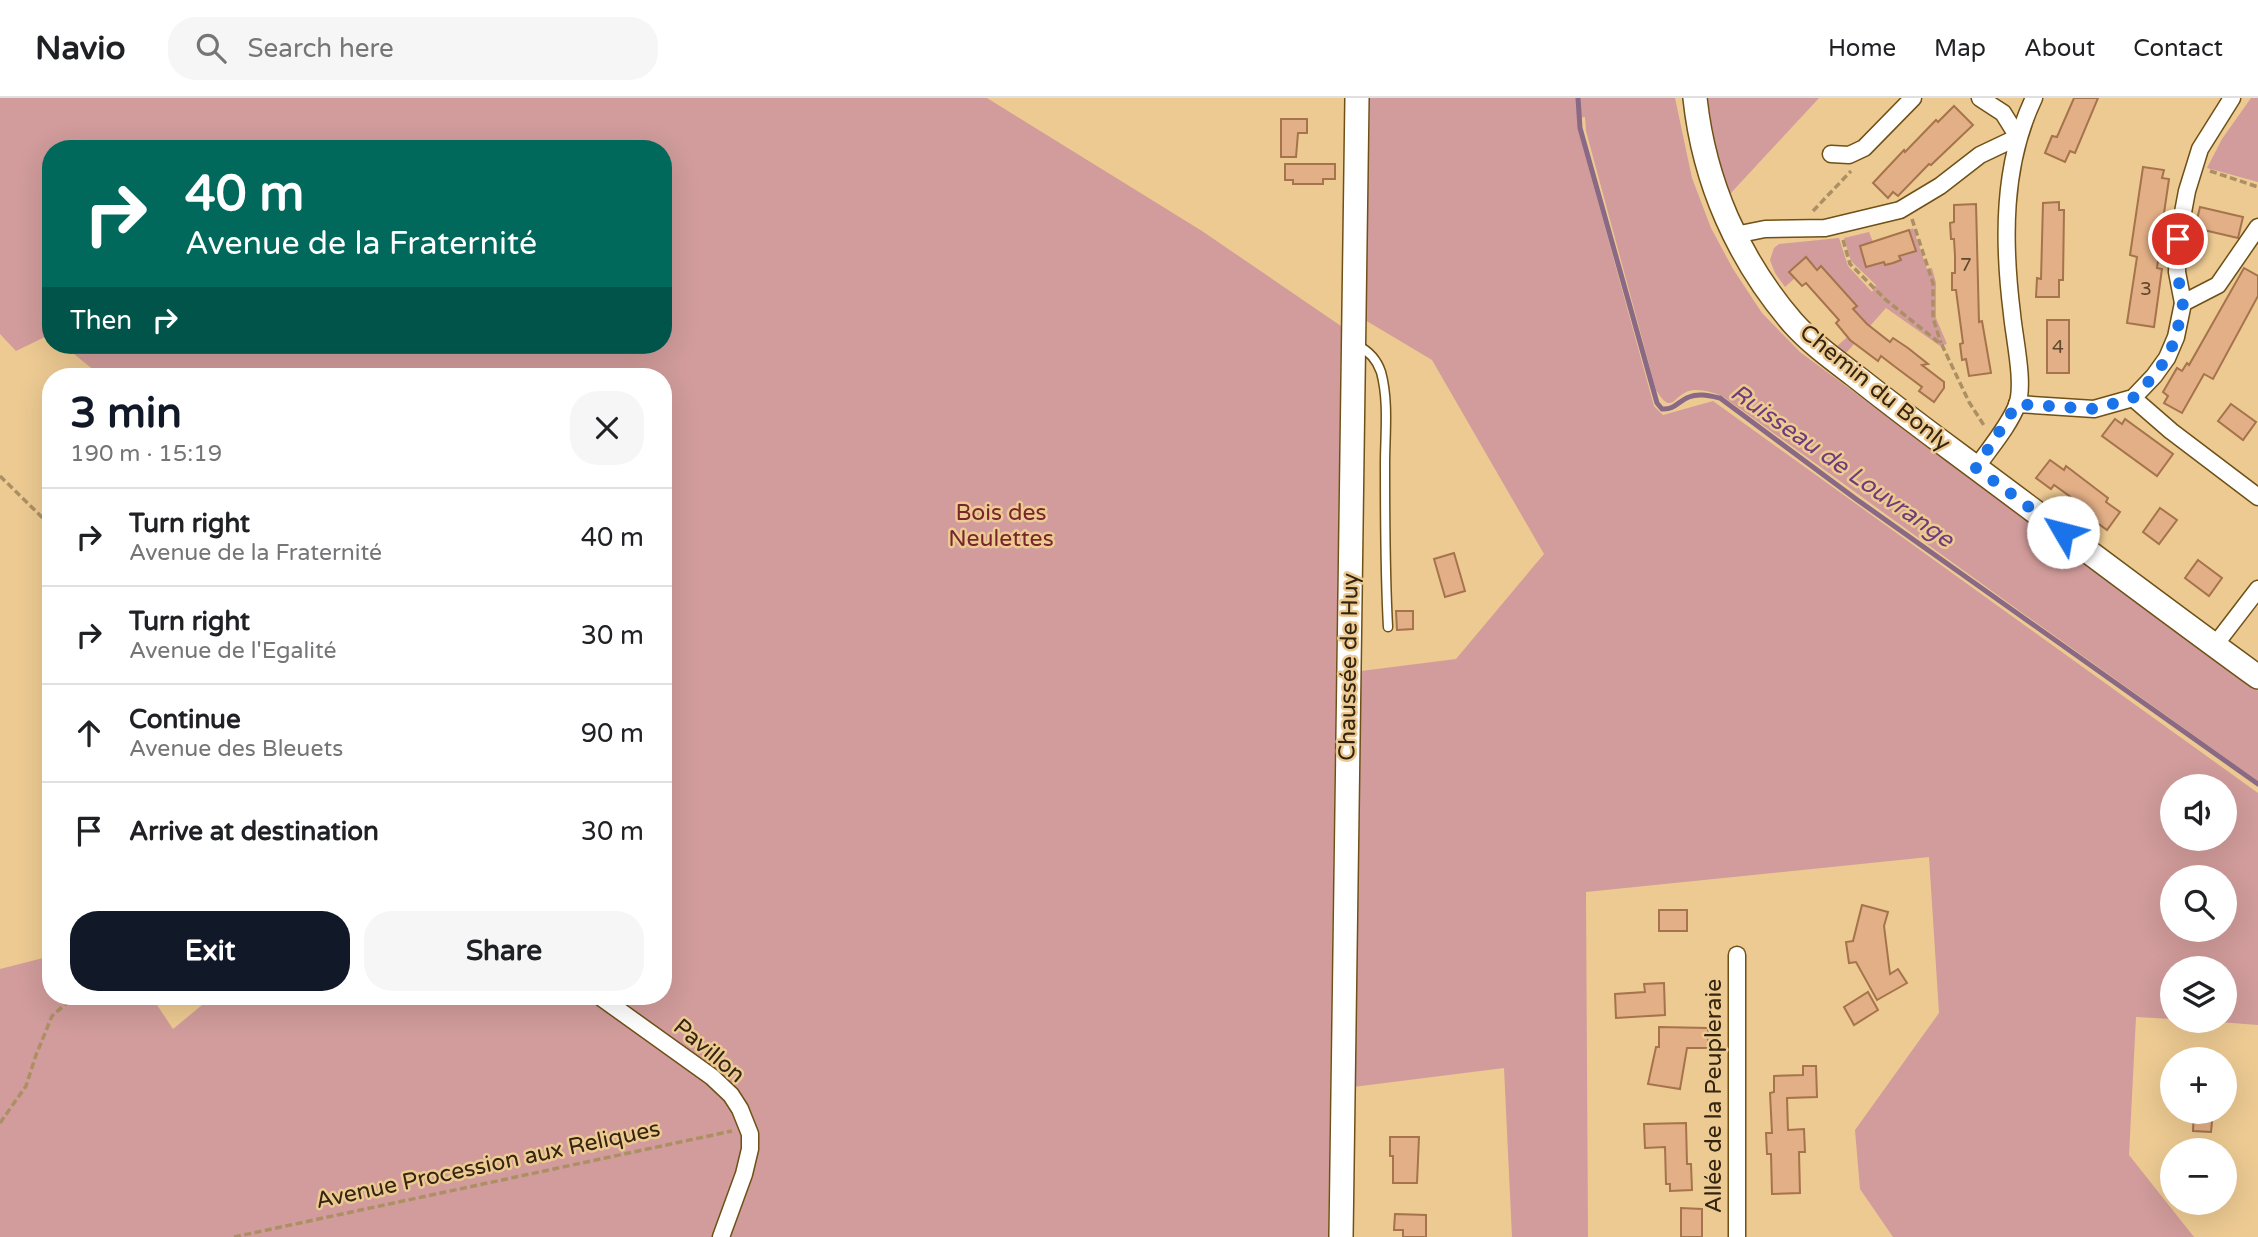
<!DOCTYPE html>
<html lang="en">
<head>
<meta charset="utf-8">
<style>
  :root { --surface:#fff; --page:#f6f6f6; --text:#202124; --muted:#757577; --line:#e0e0e0; --accent:#111827 }
  body { margin:0; font-family:"Varela Round",sans-serif; background:var(--page); color:var(--text); height:100vh; display:flex; flex-direction:column; font-size:26px; white-space:nowrap }
  * { box-sizing:border-box; margin:0 }
  p { font-size:23px; color:var(--muted) }
  .icon { flex:none; width:38px; height:38px; fill:none; stroke:currentColor; stroke-width:2; stroke-linecap:round; stroke-linejoin:round }
  .map { position:relative; flex:1; overflow:hidden }
  .drawer { position:absolute; left:42px; top:270px; width:630px; height:637px; display:flex; flex-direction:column; background:var(--surface); border-radius:28px; box-shadow:0 7px 28px #0002 }
  .drawer>* { flex:none }
  .guide { position:absolute; left:42px; top:42px; width:630px; height:214px; border-radius:28px; box-shadow:0 7px 28px #0002; background:#00695c; color:#fff; overflow:hidden }
  .buttons { position:absolute; left:2160px; top:676px; display:grid; gap:14px }
  .buttons a { display:grid; place-items:center; width:77px; height:77px; border-radius:50%; background:var(--surface); box-shadow:0 7px 28px #0002; font-size:35px }
  .pin { position:absolute; display:grid; place-items:center; width:60px; height:60px; color:#fff; margin:-30px; border:4px solid #fff; border-radius:50%; box-shadow:0 2px 7px #0007 }
  .me { position:absolute; width:77px; margin:-38px; rotate:307deg; stroke-linejoin:round; filter:drop-shadow(0 0 5px #0008) }
  .turn { display:flex; align-items:center; gap:24px; height:147px; padding:0 28px; font-size:32px }
  .turn .icon { width:91px; height:91px; stroke-width:2.5 }
  .turn b { display:block; font-size:49px; line-height:60px }
  .then { display:flex; align-items:center; height:66px; padding:0 28px; background:#0003; gap:14px; font-size:26px }
  .round { display:grid; place-items:center; flex:none; width:74px; height:74px; border-radius:28px; background:var(--page) }
  .head { display:flex; align-items:center; justify-content:space-between; height:119px; padding:0 28px }
  h1 { font-size:42px; font-weight:800; line-height:52px; color:var(--accent) }
  .button { display:flex; gap:14px; margin-top:auto; padding:14px 28px }
  .button a { flex:1; height:80px; border-radius:28px; background:var(--accent); color:#fff; font-size:28px; font-weight:800; line-height:80px; text-align:center }
  .button a+a { background:var(--page); color:var(--text) }
  ul { padding:0; list-style:none }
  li { display:flex; align-items:center; gap:21px; height:98px; padding:0 28px; border-top:2px solid var(--line) }
  li div { flex:1 }
  li b { display:block; font-size:26px }
  li em { font-style:normal }
  header { display:flex; align-items:center; gap:42px; box-sizing:border-box; height:98px; padding:0 35px; background:var(--surface); border-bottom:2px solid var(--line) }
  header strong { font-size:33px }
  nav { display:flex; gap:38px; margin-inline-start:auto; font-size:24px }
  .search { width:490px; height:63px; background:var(--page); display:flex; align-items:center; gap:18px; box-sizing:border-box; padding:0 24px; border-radius:28px; color:var(--muted); font-size:26px }
  .map>svg:first-child { display:block }
  .green { fill:#d19c9b; fill-rule:evenodd }
  .lines { fill:none; stroke-linecap:round; stroke-linejoin:round }
  .stream { stroke:#896986; stroke-width:5 }
  .building { fill:#e3af86; stroke:#a5734c; stroke-width:2 }
  .lane-casing { stroke:#6f5017; stroke-width:11 }
  .street-casing { stroke:#6f5017; stroke-width:19 }
  .secondary-casing { stroke:#6f5017; stroke-width:26 }
  .path { stroke:#ac9064; stroke-width:3.5; stroke-dasharray:7 3.5; stroke-linecap:butt }
  .lane { stroke:#fff; stroke-width:8 }
  .street { stroke:#fff; stroke-width:16 }
  .secondary { stroke:#fff; stroke-width:23 }
  .route { stroke:#1a73e8; stroke-width:12; stroke-dasharray:0 21.6 }
  .labels { text-anchor:middle; dominant-baseline:central; stroke-width:5; stroke-linejoin:round; paint-order:stroke }
  .number-label { font-size:19px; fill:#5f482d }
  .street-label { font-size:23px; fill:#33250f; stroke:#edca92 }
  .park-label { font-size:23px; fill:#79252d; stroke:#edca92 }
  .water-label { font-size:24px; font-style:italic; fill:#6e3b7b; stroke:#edca92 }
</style>
</head>
<body>
<header>
<strong>Navio</strong>
<div class="search"><svg class="icon" aria-label="search" viewBox="0 0 24 24"><circle cx="10" cy="10" r="6"/><path d="M15 15l6 6"/></svg>Search here</div>
<nav><a>Home</a><a>Map</a><a>About</a><a>Contact</a></nav>
</header>
<div class="map">
<svg width="2258" height="1139" viewBox="0 0 2258 1139">
  <rect width="100%" height="100%" fill="#edca92"/>
  <g class="green">
    <polygon points="0,0 987,0 1202,133 1341,228 1328,1139 0,1139 0,871 51,858 51,898 151,898 173,931 213,898 663,898 663,278 101,278 63,247 663,247 663,51 51,51 51,236 16,253 0,236"/>
    <path d="M1370,0H1675L1692,80L1711,130L1733,171L1762,215L1800,254L2258,593V683L2021,514L1725,300C1715,294 1697,289 1686,294C1672,301 1671,316 1656,292L1586,33L1585,19L1578,20V31L1654,308L1663,317L1713,303L2258,695V927L2193,922H2224V870H2172V921L2136,919L2129,1057L2194,1139H1893L1860,1091L1855,1032L1939,915L1929,759L1586,794L1588,1139H1512L1504,970L1353,989L1361,573L1456,561L1544,456L1432,262L1365,222ZM2172,688H2224V740H2172ZM2172,779H2224V831H2172Z"/>
    <path d="M1708,0H1819L1730,96C1717,65 1712,33 1708,0Z"/>
    <polygon points="2251,0 2258,0 2258,84 2207,70 2222,41"/>
    <polygon points="1913,130 1927,171 1932,170 1936,185 1936,220 1947,246 1940,248 1886,210 1846,255 1837,248 1865,224 1853,211 1856,208 1806,159 1789,174 1795,180 1785,189 1775,175 1770,162 1774,150 1779,146 1839,140 1848,168 1872,194 1876,187 1851,163 1844,140 1869,134 1873,144 1860,148 1866,169 1884,164 1885,167 1900,162 1899,158 1916,153 1909,132"/>
  </g>
  <g class="lines">
    <path class="stream" d="M1578,0L1580,30L1657,305L1662,311C1675,312 1678,303 1689,299C1699,295 1710,298 1720,300L1856,401L2258,686"/>
  </g>
  <g class="building">
    <polygon points="2074,0 2098,0 2075,55 2070,53 2065,64 2045,55 2052,38 2057,39"/>
    <polygon points="1954,8 1973,27 1931,67 1929,66 1898,98 1893,94 1888,100 1873,85 1904,52 1905,54 1936,22 1938,24"/>
    <polygon points="1281,21 1307,21 1307,35 1298,35 1296,59 1281,59"/>
    <polygon points="1285,66 1335,66 1335,81 1323,81 1323,86 1293,86 1293,82 1285,82"/>
    <polygon points="2143,69 2164,72 2162,80 2169,81 2163,122 2157,121 2157,123 2163,126 2157,170 2162,171 2154,229 2127,225 2137,159 2130,157"/>
    <polygon points="2059,104 2059,112 2064,112 2063,182 2059,182 2059,199 2036,199 2037,180 2041,181 2043,105"/>
    <polygon points="1976,106 1979,224 1982,223 1991,275 1969,278 1966,261 1962,262 1960,246 1963,245 1956,192 1952,192 1952,175 1955,175 1955,158 1954,141 1951,141 1950,125 1954,124 1954,107"/>
    <polygon points="2200,109 2243,119 2238,140 2195,130"/>
    <polygon points="1909,132 1916,153 1899,158 1901,162 1893,165 1885,167 1884,164 1866,169 1860,148"/>
    <polygon points="1806,159 1817,172 1821,168 1857,208 1853,211 1867,226 1890,244 1893,240 1908,250 1928,266 1922,267 1944,284 1944,290 1934,304 1919,293 1922,289 1894,268 1881,258 1878,263 1850,242 1836,225 1839,222 1806,185 1802,188 1789,174"/>
    <polygon points="2244,170 2258,178 2258,198 2213,281 2204,276 2182,315 2164,305 2168,298 2163,294 2177,270 2182,273 2187,265 2189,267"/>
    <rect x="2047" y="222" width="22" height="53"/>
    <polygon points="2231,306 2256,324 2243,342 2218,323"/>
    <polygon points="2115,321 2122,326 2125,321 2173,356 2157,378 2102,338"/>
    <polygon points="2050,362 2064,372 2066,368 2108,400 2106,404 2120,414 2107,432 2092,421 2095,417 2068,397 2054,387 2051,391 2036,380"/>
    <polygon points="2160,410 2177,422 2159,446 2143,434"/>
    <polygon points="1454,455 1465,493 1445,499 1434,461"/>
    <polygon points="2198,462 2222,480 2209,498 2185,480"/>
    <polygon points="1396,513 1413,513 1413,531 1397,532"/>
    <polygon points="1862,807 1888,814 1884,828 1890,876 1898,871 1907,885 1877,902 1856,864 1849,865 1846,844 1853,843"/>
    <rect x="1659" y="812" width="28" height="21"/>
    <polygon points="1664,885 1665,917 1616,920 1615,896 1645,894 1644,886"/>
    <polygon points="1868,894 1878,912 1854,927 1844,909"/>
    <polygon points="1659,929 1708,930 1708,950 1687,950 1680,991 1648,986 1656,949 1659,949"/>
    <polygon points="1803,968 1816,968 1817,999 1787,1000 1788,1032 1804,1031 1805,1054 1799,1054 1800,1095 1772,1096 1771,1056 1767,1056 1766,1035 1772,1035 1770,995 1774,994 1774,978 1803,977"/>
    <polygon points="2194,1013 2213,1013 2211,1034 2193,1033"/>
    <polygon points="1686,1025 1687,1066 1691,1066 1692,1092 1670,1093 1670,1086 1666,1086 1665,1049 1645,1050 1644,1026"/>
    <polygon points="1390,1039 1419,1039 1417,1085 1393,1085 1393,1058 1390,1058"/>
    <polygon points="1681,1110 1702,1111 1702,1139 1681,1139"/>
    <polygon points="1395,1116 1426,1117 1426,1139 1403,1139 1403,1132 1394,1132"/>
  </g>
  <g class="lines">
    <g class="lane-casing">
      <path id="lane" d="M1357,247C1369,253 1377,262 1381,274C1389,303 1385,337 1385,366C1385,421 1385,474 1388,529"/>
    </g>
    <g class="street-casing">
      <g id="street">
        <polyline points="1980,0 2003,15 2018,39"/>
        <polyline points="1831,56 1849,57 1864,50 1913,0"/>
        <polyline points="1735,137 1765,131 1825,130 1900,112 1940,88 1980,57 2018,39"/>
        <polyline points="2183,205 2177,174 2178,141 2187,93 2200,51 2232,0"/>
        <polyline points="2133,300 2171,333 2258,399"/>
        <polyline points="2017,306 2094,311 2133,300 2154,278 2167,260 2176,239 2183,205 2218,187 2258,129"/>
        <path d="M1976,370C1989,351 2009,328 2017,307C2025,286 2014,239 2012,216C2003,144 2002,67 2034,0"/>
        <polyline points="2215,547 2258,491"/>
        <polyline points="1737,857 1737,1139"/>
        <polyline points="599,898 712,979 731,997 740,1011 750,1036 750,1051 744,1076 721,1139"/>
      </g>
    </g>
    <g class="secondary-casing">
      <g id="secondary">
        <path d="M1695,0C1704,84 1738,161 1793,225C1811,245 1833,261 1854,277C1887,303 1921,329 1955,354C2056,429 2156,505 2258,579"/>
        <polyline points="1341,1139 1357,0"/>
      </g>
    </g>
    <g class="path">
      <polyline points="2210,73 2258,89"/>
      <polyline points="1813,113 1851,73"/>
      <polyline points="1912,121 1933,185 1933,220 1941,245"/>
      <polyline points="1843,142 1850,166 1886,202 1942,247 1969,304 1985,329"/>
      <polyline points="0,378 51,428"/>
      <polyline points="0,1025 26,988 36,957 52,918 75,898"/>
      <polyline points="234,1139 732,1033"/>
    </g>
    <use href="#lane" class="lane"/>
    <use href="#street" class="street"/>
    <use href="#secondary" class="secondary"/>
  </g>
  <g class="lines">
    <polyline class="route" points="2063,434 1976,370 2017,306 2094,311 2133,300 2154,278 2167,260 2176,239 2183,205 2177,174 2178,141"/>
  </g>
  <g class="labels">
    <g class="number-label">
      <text x="1966" y="167">7</text>
      <text x="2146" y="191">3</text>
      <text x="2058" y="249">4</text>
    </g>
    <g class="street-label">
      <text transform="translate(1875 290) rotate(39)">Chemin du Bonly</text>
      <text transform="translate(1349 569) rotate(-89)">Chaussée de Huy</text>
      <text transform="translate(709 953) rotate(40)">Pavillon</text>
      <text transform="translate(1714 998) rotate(-90)">Allée de la Peupleraie</text>
      <text transform="translate(488 1067) rotate(-12)">Avenue Procession aux Reliques</text>
    </g>
    <g class="park-label">
      <text x="1001" y="415">Bois des<tspan x="1001" dy="26">Neulettes</tspan></text>
    </g>
    <g class="water-label">
      <text transform="translate(1842 368) rotate(35)">Ruisseau de Louvrange</text>
    </g>
  </g>
</svg>
<div class="buttons">
<a><svg class="icon" aria-label="sound" viewBox="0 0 24 24"><path d="M4 9h4l5-4v14l-5-4H4zM17 9q2 3 0 6"/></svg></a>
<a><svg class="icon" aria-label="search" viewBox="0 0 24 24"><circle cx="10" cy="10" r="6"/><path d="M15 15l6 6"/></svg></a>
<a><svg class="icon" aria-label="layers" viewBox="0 0 24 24"><path d="M12 4l9 5-9 5-9-5zM3 14l9 5 9-5"/></svg></a>
<a>+</a>
<a>−</a>
</div>
<div class="pin" style="left:2178px;top:141px;background:#d93025"><svg class="icon" aria-label="arrive" viewBox="0 0 24 24"><path d="M6 21V4h12l-3 4 3 4H6"/></svg></div>
<svg class="me" style="left:2063px;top:434px" viewBox="-20 -20 40 40"><circle r="19" fill="#fff"/><path d="M0-13L10 11 0 6-10 11z" fill="#1a73e8"/></svg>
<div class="guide">
<div class="turn"><svg class="icon" aria-label="right" viewBox="0 0 24 24"><path d="M7 20v-9h11M14 6l5 5-5 5"/></svg><div><b>40 m</b>Avenue de la Fraternité</div></div>
<div class="then">Then<svg class="icon" aria-label="right" viewBox="0 0 24 24"><path d="M7 20v-9h11M14 6l5 5-5 5"/></svg></div>
</div>
<section class="drawer">
<div class="head"><div><h1>3 min</h1><p>190 m · 15:19</p></div><a class="round"><svg class="icon" aria-label="close" viewBox="0 0 24 24"><path d="M6 6l12 12M18 6L6 18"/></svg></a></div>
<ul>
<li><svg class="icon" aria-label="right" viewBox="0 0 24 24"><path d="M7 20v-9h11M14 6l5 5-5 5"/></svg><div><b>Turn right</b><p>Avenue de la Fraternité</p></div><em>40 m</em></li>
<li><svg class="icon" aria-label="right" viewBox="0 0 24 24"><path d="M7 20v-9h11M14 6l5 5-5 5"/></svg><div><b>Turn right</b><p>Avenue de l'Egalité</p></div><em>30 m</em></li>
<li><svg class="icon" aria-label="ahead" viewBox="0 0 24 24"><path d="M12 20V5M6 11l6-6 6 6"/></svg><div><b>Continue</b><p>Avenue des Bleuets</p></div><em>90 m</em></li>
<li><svg class="icon" aria-label="arrive" viewBox="0 0 24 24"><path d="M6 21V4h12l-3 4 3 4H6"/></svg><div><b>Arrive at destination</b></div><em>30 m</em></li>
</ul>
<div class="button"><a>Exit</a><a>Share</a></div>
</section>
</div>
</body>
</html>
